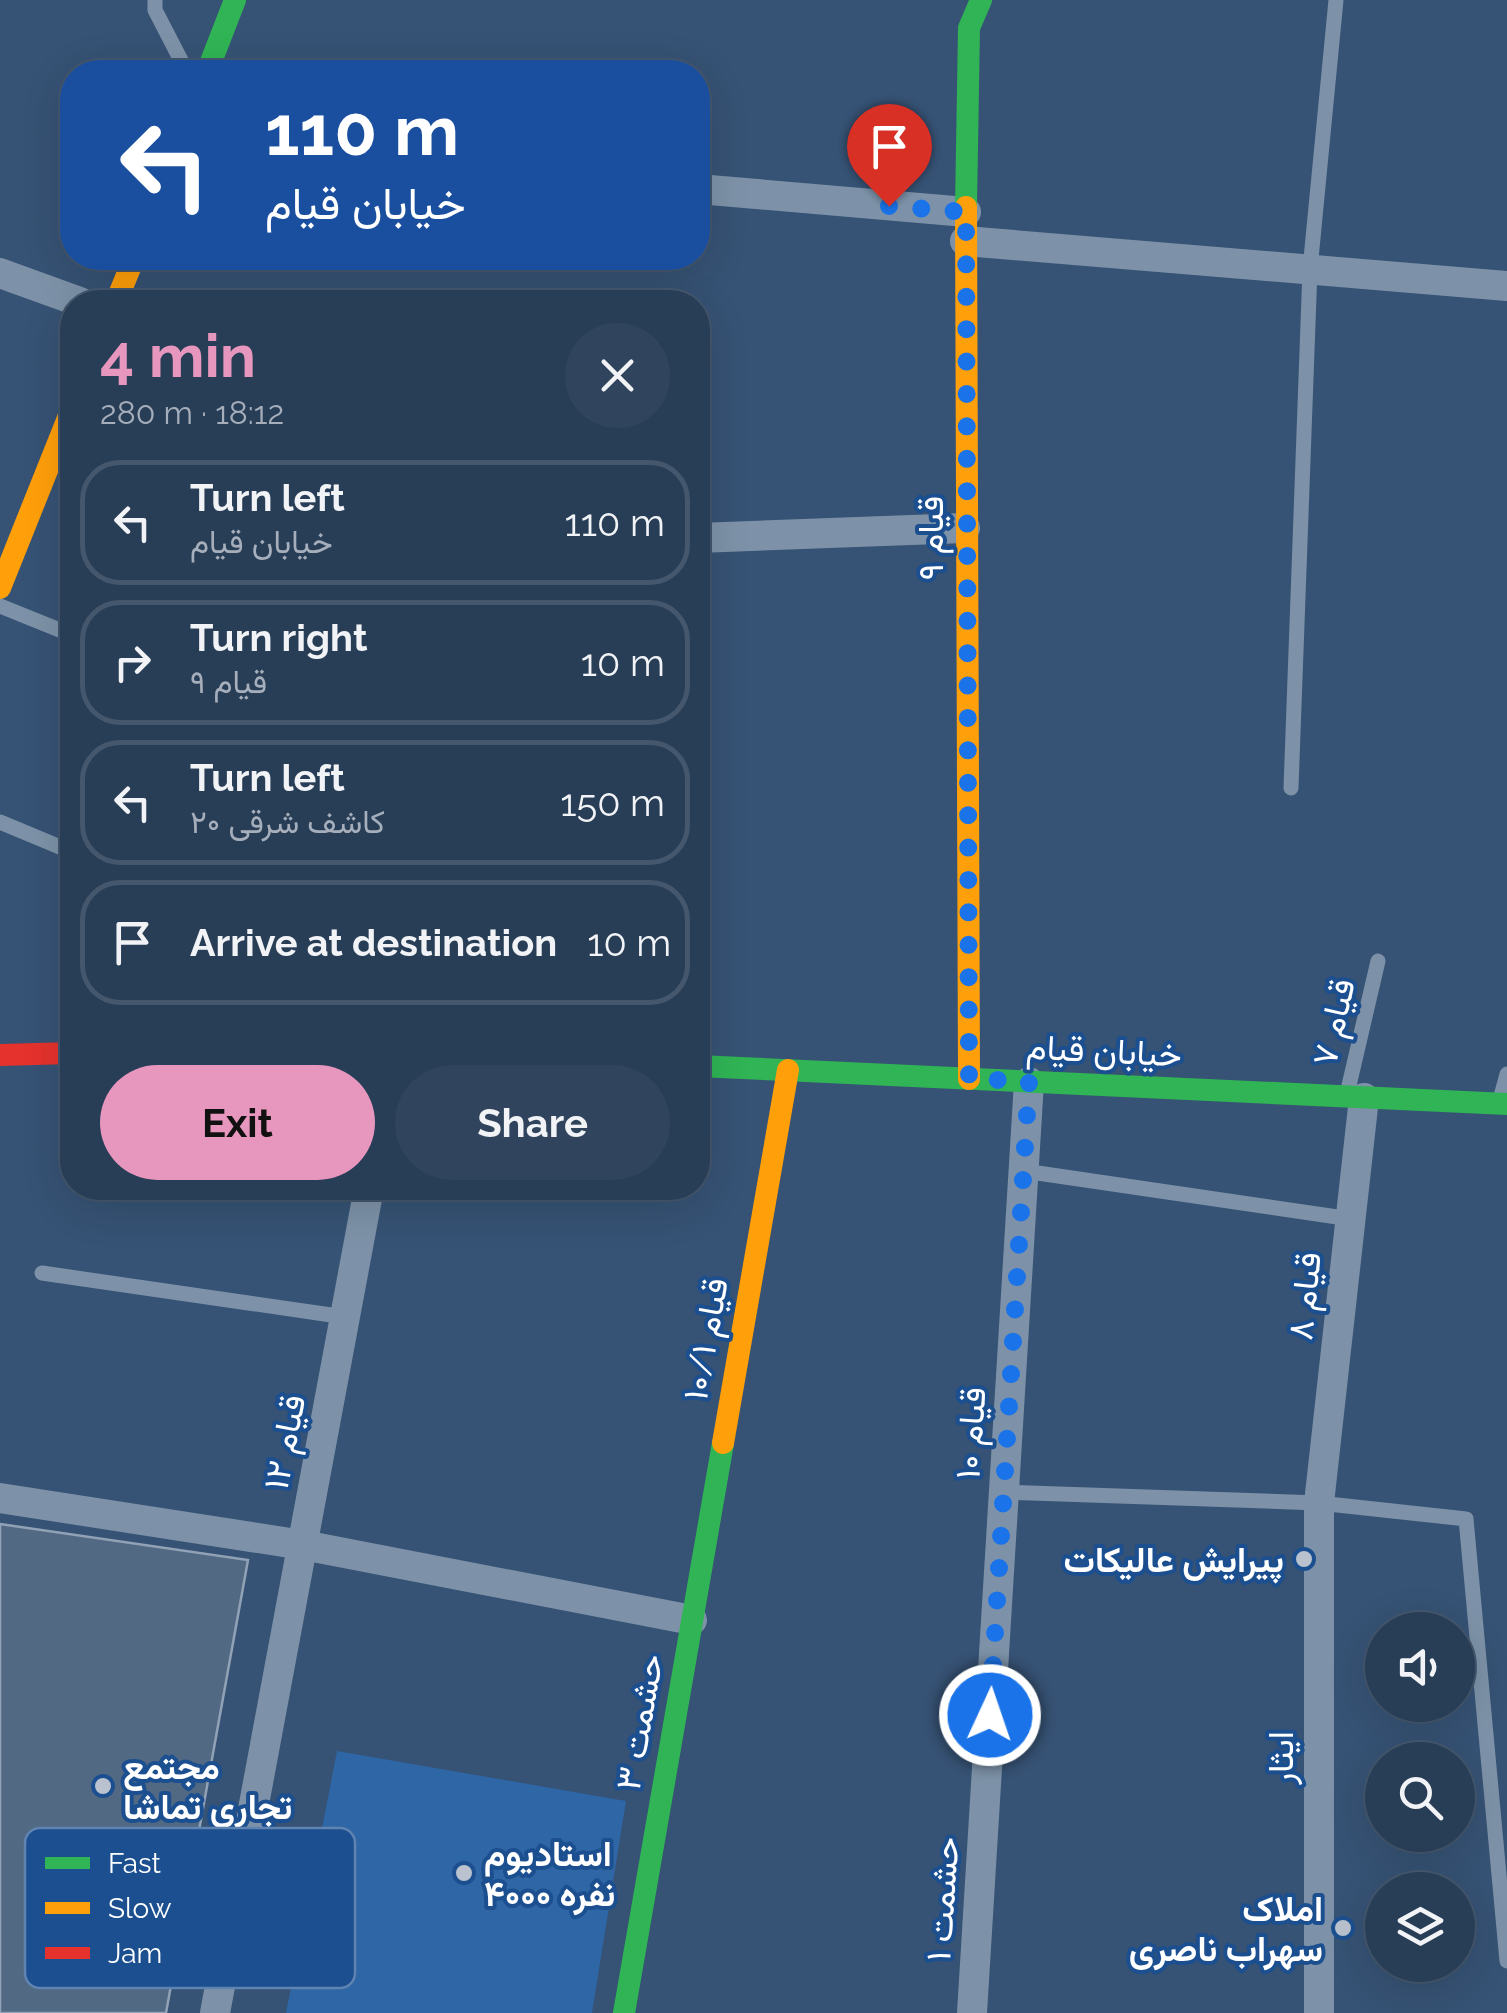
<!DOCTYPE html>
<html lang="en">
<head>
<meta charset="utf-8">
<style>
  :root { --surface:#283e57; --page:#30455d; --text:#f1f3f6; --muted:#a5aeba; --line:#44576d; --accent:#e797bd }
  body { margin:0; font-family:Raleway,Vazirmatn,sans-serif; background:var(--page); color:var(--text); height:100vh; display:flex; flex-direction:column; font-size:38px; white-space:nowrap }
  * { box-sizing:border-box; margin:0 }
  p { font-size:32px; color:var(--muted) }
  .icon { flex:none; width:55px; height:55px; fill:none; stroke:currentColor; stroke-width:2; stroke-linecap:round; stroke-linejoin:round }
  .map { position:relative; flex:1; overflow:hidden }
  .sheet { position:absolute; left:60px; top:290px; width:650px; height:910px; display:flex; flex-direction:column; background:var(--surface); border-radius:40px; box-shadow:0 10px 40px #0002,0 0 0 2px var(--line) }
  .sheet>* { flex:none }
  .hud { position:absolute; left:60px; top:60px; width:650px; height:210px; border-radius:40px; box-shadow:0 10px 40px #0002,0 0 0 2px var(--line); background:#1a4fa0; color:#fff; overflow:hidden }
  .buttons { position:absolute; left:1365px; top:1612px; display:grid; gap:20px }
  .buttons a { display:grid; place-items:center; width:110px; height:110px; border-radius:50%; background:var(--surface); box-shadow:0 10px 40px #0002,0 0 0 2px var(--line); font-size:50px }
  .pin { position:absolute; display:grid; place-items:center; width:85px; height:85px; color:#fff; margin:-102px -42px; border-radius:50% 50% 50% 0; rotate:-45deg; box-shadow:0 0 10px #0007 }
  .pin .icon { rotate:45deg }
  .me { position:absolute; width:110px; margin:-55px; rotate:3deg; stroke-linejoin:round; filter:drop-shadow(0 0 8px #0008) }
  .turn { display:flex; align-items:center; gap:35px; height:210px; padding:0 40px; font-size:45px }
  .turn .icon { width:130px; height:130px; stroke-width:2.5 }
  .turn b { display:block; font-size:70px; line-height:85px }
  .round { display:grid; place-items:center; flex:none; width:105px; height:105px; border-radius:52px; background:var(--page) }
  .summary { display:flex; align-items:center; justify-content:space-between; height:170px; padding:0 40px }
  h1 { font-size:60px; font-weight:700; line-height:75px; color:var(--accent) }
  .action { display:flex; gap:20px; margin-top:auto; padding:20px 40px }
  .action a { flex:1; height:115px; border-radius:60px; background:var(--accent); color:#111; font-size:40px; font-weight:700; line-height:115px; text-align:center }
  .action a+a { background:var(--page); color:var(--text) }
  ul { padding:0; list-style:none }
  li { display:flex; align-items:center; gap:30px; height:125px; margin:0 20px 15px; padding:0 20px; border:5px solid var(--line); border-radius:40px }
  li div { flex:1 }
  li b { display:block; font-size:38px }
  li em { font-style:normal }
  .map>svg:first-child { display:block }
  .green { fill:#2f66a5 }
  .building { fill:#526984; stroke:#92a2b6; stroke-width:2.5 }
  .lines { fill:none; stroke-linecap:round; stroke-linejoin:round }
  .lane { stroke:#7d92a8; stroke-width:15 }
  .street { stroke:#7d92a8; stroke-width:30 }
  .fast { stroke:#30b455; stroke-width:22 }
  .slow { stroke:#ff9f0a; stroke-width:22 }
  .jam { stroke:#e5322d; stroke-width:22 }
  .route { stroke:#1a73e8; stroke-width:18; stroke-dasharray:0 32.4 }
  .poi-dot { fill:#b9c2ce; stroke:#1b4f8f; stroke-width:4 }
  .labels { text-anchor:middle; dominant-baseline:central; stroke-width:8; stroke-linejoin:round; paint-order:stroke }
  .street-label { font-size:35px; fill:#fff; stroke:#1b4f8f }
  .poi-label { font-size:35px; font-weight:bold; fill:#fff; stroke:#1b4f8f; text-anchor:end }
  .key { fill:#1b4f8f; stroke:#5f84b1; stroke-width:2.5 }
  .key-label { font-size:28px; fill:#fff }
</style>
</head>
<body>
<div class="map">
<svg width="1507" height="2013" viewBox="0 0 1507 2013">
  <rect width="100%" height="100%" fill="#365274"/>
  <polygon class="green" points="337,1751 626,1801 592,2013 286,2013"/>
  <polygon class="building" points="0,1524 248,1560 166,2013 0,2013"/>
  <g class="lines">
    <g class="lane">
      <polyline points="155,0 155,10 187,72"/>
      <polyline points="0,606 72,635"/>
      <polyline points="1291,788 1310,269 1336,0"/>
      <polyline points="0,822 72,852"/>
      <polyline points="1347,1094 1378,961"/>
      <polyline points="1500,1100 1507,1074"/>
      <polyline points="1024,1171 1351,1219"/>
      <polyline points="42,1273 345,1317"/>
      <polyline points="1004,1492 1319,1503 1466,1519 1507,1961"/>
    </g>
    <g class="street">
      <polyline points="698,189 966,212"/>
      <polyline points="965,241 1507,286"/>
      <polyline points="0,273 80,302"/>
      <polyline points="698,538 965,528"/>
      <polyline points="0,1498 303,1545 692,1620"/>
      <polyline points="215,2013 369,1188"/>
      <polyline points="972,2013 1029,1082"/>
      <polyline points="1319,2013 1319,1503 1364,1098"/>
    </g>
    <g class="fast">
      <polyline points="207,72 235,0"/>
      <polyline points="966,207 969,28 981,0"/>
      <polyline points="698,1066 1507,1104"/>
      <polyline points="624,2013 723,1443"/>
    </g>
    <g class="slow">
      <polyline points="966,207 969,1079"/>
      <polyline points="116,302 134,258"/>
      <polyline points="0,588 72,408"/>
      <polyline points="723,1443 788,1070"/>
    </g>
    <polyline class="jam" points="0,1055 72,1053"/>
  </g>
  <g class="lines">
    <polyline class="route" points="889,206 966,212 969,1078 1029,1082 990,1715"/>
  </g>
  <g class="poi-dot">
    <circle cx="1304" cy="1559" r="10"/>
    <circle cx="103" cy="1786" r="10"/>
    <circle cx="464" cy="1873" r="10"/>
    <circle cx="1343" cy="1928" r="10"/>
  </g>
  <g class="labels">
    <g class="street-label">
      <text transform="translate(930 538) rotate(-90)">قیام ۹</text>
      <text transform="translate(1333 1022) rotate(-77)">قیام ۷</text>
      <text transform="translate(1104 1050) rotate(3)">خیابان قیام</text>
      <text transform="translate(1304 1296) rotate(-84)">قیام ۸</text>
      <text transform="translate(705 1339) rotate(-80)">قیام ۱۰/۱</text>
      <text transform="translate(970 1433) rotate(-86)">قیام ۱۰</text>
      <text transform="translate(284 1442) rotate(-79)">قیام ۱۲</text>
      <text transform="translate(639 1722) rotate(-80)">حشمت ۳</text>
      <text transform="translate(1280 1758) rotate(-90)">ایثار</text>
      <text transform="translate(942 1899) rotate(-86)">حشمت ۱</text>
    </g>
    <g class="poi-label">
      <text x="1284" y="1559">پیرایش عالیکات</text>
      <text x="123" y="1766" text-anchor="start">مجتمع<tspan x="123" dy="40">تجاری تماشا</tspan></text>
      <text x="484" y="1853" text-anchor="start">استادیوم<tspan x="484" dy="40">۴۰۰۰ نفره</tspan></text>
      <text x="1323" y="1908">املاک<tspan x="1323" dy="40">سهراب ناصری</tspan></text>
    </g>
  </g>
  <rect x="25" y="1828" width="330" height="160" rx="15" class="key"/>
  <rect x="45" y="1857" width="45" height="12" fill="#30b455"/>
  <rect x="45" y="1902" width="45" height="12" fill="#ff9f0a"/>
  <rect x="45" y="1947" width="45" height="12" fill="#e5322d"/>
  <g class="key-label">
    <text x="108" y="1873">Fast</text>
    <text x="108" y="1918">Slow</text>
    <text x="108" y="1963">Jam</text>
  </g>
</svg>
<div class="buttons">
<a><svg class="icon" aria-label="sound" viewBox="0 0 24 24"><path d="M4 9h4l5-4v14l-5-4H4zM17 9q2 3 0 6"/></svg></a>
<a><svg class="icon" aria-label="search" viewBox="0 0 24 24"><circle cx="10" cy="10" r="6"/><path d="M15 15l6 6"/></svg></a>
<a><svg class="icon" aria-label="layers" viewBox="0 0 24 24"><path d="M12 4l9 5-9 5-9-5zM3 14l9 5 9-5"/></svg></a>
</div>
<div class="pin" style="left:889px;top:206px;background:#d93025"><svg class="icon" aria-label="arrive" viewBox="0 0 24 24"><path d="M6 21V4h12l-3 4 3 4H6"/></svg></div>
<svg class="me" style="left:990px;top:1715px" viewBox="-20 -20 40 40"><circle r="17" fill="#1a73e8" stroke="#fff" stroke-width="3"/><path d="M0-11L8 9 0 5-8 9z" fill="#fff"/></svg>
<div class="hud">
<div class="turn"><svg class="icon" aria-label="left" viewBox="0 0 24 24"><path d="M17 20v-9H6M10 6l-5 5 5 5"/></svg><div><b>110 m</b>خیابان قیام</div></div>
</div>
<section class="sheet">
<div class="summary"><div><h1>4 min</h1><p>280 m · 18:12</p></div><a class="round"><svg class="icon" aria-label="close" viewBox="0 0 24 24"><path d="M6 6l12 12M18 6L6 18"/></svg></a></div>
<ul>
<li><svg class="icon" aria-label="left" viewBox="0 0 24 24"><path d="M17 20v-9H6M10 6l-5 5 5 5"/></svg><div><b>Turn left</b><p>خیابان قیام</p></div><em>110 m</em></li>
<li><svg class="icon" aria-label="right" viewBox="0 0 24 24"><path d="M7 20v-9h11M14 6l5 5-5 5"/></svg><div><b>Turn right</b><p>قیام ۹</p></div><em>10 m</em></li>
<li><svg class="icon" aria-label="left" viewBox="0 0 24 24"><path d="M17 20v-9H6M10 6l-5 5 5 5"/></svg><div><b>Turn left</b><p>کاشف شرقی ۲۰</p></div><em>150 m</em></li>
<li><svg class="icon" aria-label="arrive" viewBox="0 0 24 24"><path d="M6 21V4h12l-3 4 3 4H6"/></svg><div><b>Arrive at destination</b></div><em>10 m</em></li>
</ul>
<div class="action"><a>Exit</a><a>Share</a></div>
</section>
</div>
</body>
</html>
